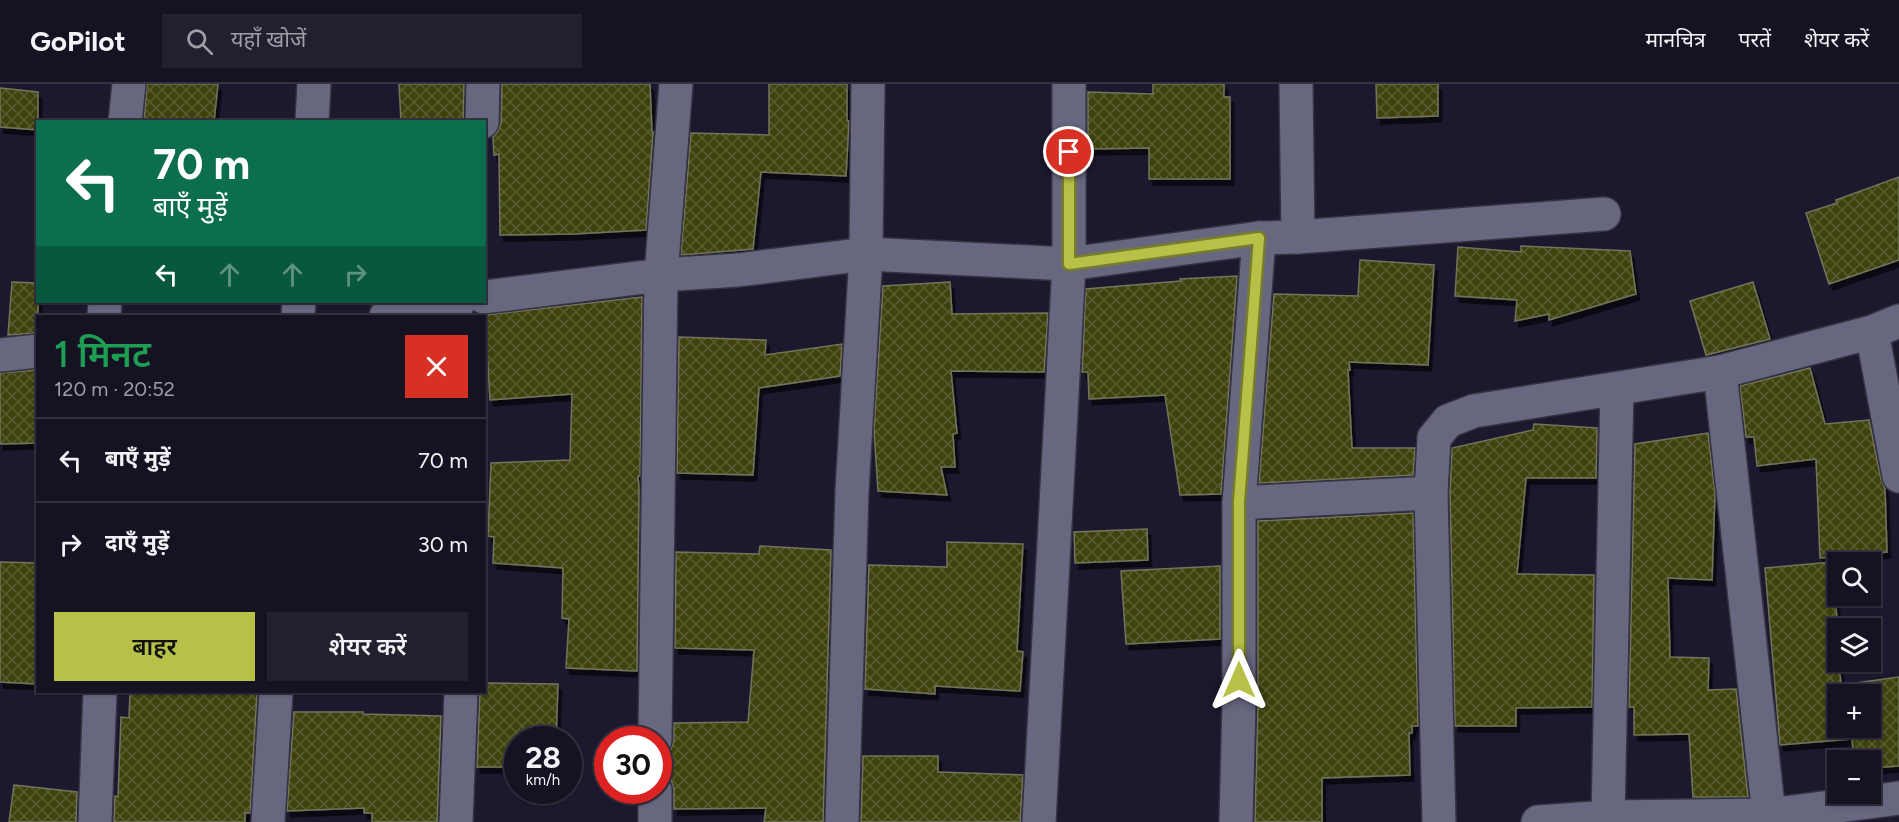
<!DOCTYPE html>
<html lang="hi">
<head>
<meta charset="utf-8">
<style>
  :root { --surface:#151322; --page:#22202f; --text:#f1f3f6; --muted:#9d9ea5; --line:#343240; --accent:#b7c148 }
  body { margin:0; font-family:Figtree,"Noto Sans Devanagari",sans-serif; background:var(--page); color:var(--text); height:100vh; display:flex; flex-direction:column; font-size:22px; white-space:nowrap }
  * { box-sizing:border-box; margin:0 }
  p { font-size:20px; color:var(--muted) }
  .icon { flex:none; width:33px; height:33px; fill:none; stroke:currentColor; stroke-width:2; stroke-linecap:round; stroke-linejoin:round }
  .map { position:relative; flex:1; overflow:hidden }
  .sheet { position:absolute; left:36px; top:231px; width:450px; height:378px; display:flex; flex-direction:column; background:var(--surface); border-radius:0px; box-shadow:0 2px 4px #0004,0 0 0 2px var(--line) }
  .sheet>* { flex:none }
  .top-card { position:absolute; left:36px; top:36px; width:450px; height:183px; border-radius:0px; box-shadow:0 2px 4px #0004,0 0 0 2px var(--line); background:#0b6e4f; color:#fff; overflow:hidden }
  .tools { position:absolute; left:1827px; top:468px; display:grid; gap:12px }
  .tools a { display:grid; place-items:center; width:54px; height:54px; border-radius:0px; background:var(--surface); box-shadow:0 2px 4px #0004,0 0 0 2px var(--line); font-size:30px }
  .speed { position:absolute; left:504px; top:642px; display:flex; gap:12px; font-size:30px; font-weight:700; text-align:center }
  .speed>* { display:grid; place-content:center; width:78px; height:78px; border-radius:50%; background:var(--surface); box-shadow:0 2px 4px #0004,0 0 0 2px var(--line); line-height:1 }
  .speed small { font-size:15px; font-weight:400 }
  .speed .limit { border:9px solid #d22; background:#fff; color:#111 }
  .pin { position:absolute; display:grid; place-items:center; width:51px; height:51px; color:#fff; margin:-26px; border:3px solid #fff; border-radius:50%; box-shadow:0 2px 6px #0007 }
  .me { position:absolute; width:66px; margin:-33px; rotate:0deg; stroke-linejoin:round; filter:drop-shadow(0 0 4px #0008) }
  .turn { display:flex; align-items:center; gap:21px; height:126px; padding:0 18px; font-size:27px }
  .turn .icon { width:78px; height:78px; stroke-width:2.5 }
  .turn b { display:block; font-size:42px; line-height:51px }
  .lanes { display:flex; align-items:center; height:57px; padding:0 18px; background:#0003; justify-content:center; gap:30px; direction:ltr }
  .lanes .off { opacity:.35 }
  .round { display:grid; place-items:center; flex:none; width:63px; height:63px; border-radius:0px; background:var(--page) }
  .summary { display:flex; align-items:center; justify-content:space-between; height:102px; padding:0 18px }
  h1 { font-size:36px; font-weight:600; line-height:45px; color:#1e9e55 }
  .action { display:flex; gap:12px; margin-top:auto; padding:12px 18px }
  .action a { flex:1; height:69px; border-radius:0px; background:var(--accent); color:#111; font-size:24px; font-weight:600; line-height:69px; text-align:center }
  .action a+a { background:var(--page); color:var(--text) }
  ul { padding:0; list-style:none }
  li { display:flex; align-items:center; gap:18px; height:84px; padding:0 18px; border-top:2px solid var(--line) }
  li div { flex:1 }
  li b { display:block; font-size:22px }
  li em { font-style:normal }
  header { display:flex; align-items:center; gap:36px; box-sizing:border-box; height:84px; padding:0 30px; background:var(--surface); border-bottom:2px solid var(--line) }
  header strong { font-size:28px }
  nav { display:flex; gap:33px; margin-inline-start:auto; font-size:21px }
  .search { width:420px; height:54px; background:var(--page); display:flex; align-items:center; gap:15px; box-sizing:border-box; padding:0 21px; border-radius:0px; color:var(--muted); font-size:22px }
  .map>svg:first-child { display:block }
  .building { fill:url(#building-cross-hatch); stroke:#72755b; stroke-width:1.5; fill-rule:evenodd; filter:url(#shadow) }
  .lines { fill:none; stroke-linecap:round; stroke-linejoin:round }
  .minor-casing { stroke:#353242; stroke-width:36 }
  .minor { stroke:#686780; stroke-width:33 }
  .route-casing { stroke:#777d2f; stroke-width:15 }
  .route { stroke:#b7c148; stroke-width:10 }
</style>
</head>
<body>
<header>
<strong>GoPilot</strong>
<div class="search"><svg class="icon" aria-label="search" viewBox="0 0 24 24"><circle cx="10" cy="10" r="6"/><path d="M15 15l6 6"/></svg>यहाँ खोजें</div>
<nav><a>मानचित्र</a><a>परतें</a><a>शेयर करें</a></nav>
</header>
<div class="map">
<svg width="1899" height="738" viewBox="0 0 1899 738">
  <defs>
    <pattern id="building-cross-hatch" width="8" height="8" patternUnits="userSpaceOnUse" patternTransform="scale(1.5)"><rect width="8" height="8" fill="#3f430e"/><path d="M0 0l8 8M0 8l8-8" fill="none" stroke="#5a5d31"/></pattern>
    <filter id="shadow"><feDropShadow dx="3.5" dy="6" stdDeviation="0" flood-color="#0009"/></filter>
  </defs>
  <rect width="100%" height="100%" fill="#1c192e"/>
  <g class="building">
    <polygon points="147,0 218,0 214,38 144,38"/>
    <polygon points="399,0 464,0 463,38 401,38"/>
    <polygon points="502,0 650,0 652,48 653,48 646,146 573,150 500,151 499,70 494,71 493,53 498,47 501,39"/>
    <polygon points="769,0 847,0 847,37 849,37 846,92 761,88 753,165 681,171 691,49 769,51"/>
    <polygon points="1153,0 1224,0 1224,13 1230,13 1230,95 1149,95 1149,64 1088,65 1088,8 1153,10"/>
    <polygon points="1376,0 1438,0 1438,32 1377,34"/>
    <polygon points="0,4 38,8 38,46 0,43"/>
    <polygon points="1899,93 1899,176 1829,200 1806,129 1837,119 1836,116"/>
    <polygon points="1521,162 1630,167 1636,210 1549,236 1549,230 1515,237 1517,216 1455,212 1458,163 1521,168"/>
    <polygon points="1360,176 1434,181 1428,281 1349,278 1350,286 1348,286 1352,364 1415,364 1413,391 1259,399 1274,210 1358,212"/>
    <polygon points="1237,192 1221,410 1180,411 1165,311 1089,315 1088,288 1082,288 1086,205 1181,197 1180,195"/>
    <polygon points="12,198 38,199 38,249 8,251"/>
    <polygon points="950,198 952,230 1048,229 1044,288 951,287 957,349 953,350 955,383 941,383 947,411 878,407 874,346 883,202"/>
    <polygon points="1753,198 1770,255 1706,271 1690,217"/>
    <polygon points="642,213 640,392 638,392 639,405 637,587 566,584 569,535 562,534 563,484 493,479 494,453 488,452 491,379 570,376 572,310 490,316 485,231"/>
    <polygon points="679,253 766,256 765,271 842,260 840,292 759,304 753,391 677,389"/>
    <polygon points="1810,284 1825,340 1869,336 1881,395 1885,405 1887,468 1820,474 1816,375 1757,382 1754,353 1746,353 1740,302"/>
    <polygon points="38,286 38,359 0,360 0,289"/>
    <polygon points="1534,340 1597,344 1596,394 1526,394 1517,490 1594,491 1592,623 1516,624 1516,642 1455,642 1450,409 1452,364 1533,346"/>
    <polygon points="1708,349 1715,409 1712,496 1668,494 1670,573 1709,574 1708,606 1736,605 1748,713 1693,713 1689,650 1634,651 1634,623 1629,623 1635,360"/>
    <polygon points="1413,429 1418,642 1412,642 1412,649 1409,649 1410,691 1322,694 1322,738 1255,738 1258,618 1258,437"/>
    <polygon points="1147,445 1148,476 1075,479 1074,448"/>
    <polygon points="947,458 1023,460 1017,567 1023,568 1020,607 935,602 935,610 865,605 869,481 947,483"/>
    <polygon points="760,462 831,466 823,738 764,738 766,724 674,725 674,705 671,696 664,690 664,672 671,665 674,656 674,639 748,638 754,566 675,564 676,468 759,470"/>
    <polygon points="0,478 38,479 38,600 0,598"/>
    <path d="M1832,478L1838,547V578H1839L1841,601L1899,593V682L1870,684V676H1854L1852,655L1780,661L1765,484ZM1838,610H1870V644H1838Z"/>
    <polygon points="1220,482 1220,555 1126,560 1121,487"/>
    <polygon points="484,599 558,600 556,656 518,656 518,683 477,683 480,608 484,608"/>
    <polygon points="130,608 257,608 250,729 245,729 245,738 114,738 115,712 118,713 121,633 129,634"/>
    <polygon points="294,628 363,628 363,630 441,632 437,738 372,738 372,729 364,729 364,724 287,727"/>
    <polygon points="863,672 938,672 938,688 1023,691 1020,738 861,738"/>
    <polygon points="14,701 77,708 76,738 9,738"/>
  </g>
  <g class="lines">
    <g class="minor-casing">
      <g id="minor">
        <polyline points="1296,0 1298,153"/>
        <polyline points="125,38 129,0"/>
        <polyline points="312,38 314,0"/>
        <polyline points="482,38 483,0"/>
        <polyline points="484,213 661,191 738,186 866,170 1069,180 1259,154 1298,153 1604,130"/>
        <polyline points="104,232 105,218"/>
        <polyline points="298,232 299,218"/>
        <polyline points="386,232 459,218"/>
        <polyline points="1872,248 1899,392"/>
        <polyline points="0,271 38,267"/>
        <polyline points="1720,288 1769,731 1899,714"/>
        <polyline points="1239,419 1431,409"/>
        <polyline points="655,656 661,191 676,0"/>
        <polyline points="1608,733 1617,305"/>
        <polyline points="95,738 100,608"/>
        <polyline points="268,738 276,608"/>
        <polyline points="456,738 461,608"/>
        <polyline points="655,738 655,706"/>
        <polyline points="842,738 852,407 866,170 868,0"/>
        <polyline points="1039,738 1069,180 1069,0"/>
        <polyline points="1236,738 1239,618 1239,419 1259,154"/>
        <polyline points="1439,738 1431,409 1434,354 1448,337 1474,327 1720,288 1872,248 1899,237"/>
        <polyline points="1538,738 1608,733 1769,731 1769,738"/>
      </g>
    </g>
    <use href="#minor" class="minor"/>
  </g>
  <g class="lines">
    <g class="route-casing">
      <polyline id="route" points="1069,68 1069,180 1259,154 1239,418 1239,596"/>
    </g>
    <use href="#route" class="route"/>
  </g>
</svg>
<div class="tools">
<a><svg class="icon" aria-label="search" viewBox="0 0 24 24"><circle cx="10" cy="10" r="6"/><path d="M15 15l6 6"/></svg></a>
<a><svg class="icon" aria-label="layers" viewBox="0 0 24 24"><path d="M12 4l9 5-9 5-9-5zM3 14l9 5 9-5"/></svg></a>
<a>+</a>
<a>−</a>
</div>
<div class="speed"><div>28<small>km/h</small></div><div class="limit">30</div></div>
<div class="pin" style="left:1069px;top:68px;background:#d93025"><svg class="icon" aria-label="arrive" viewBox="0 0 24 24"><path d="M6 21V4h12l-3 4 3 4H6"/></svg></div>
<svg class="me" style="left:1239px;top:596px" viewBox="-20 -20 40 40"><path d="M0-17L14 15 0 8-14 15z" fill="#b7c148" stroke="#fff" stroke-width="4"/></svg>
<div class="top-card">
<div class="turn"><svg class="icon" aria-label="left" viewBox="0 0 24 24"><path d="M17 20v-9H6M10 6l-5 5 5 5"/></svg><div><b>70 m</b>बाएँ मुड़ें</div></div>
<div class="lanes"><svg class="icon" aria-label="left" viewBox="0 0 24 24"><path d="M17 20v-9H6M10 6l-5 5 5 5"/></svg><svg class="icon off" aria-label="ahead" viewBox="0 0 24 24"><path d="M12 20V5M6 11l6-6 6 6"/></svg><svg class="icon off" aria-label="ahead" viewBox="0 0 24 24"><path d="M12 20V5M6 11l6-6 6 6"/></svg><svg class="icon off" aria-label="right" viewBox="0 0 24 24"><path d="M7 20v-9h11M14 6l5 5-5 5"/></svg></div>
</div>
<section class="sheet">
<div class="summary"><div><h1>1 मिनट</h1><p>120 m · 20:52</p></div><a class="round" style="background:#d93025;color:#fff"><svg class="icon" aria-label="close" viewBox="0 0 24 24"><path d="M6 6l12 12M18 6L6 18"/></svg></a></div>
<ul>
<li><svg class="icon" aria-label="left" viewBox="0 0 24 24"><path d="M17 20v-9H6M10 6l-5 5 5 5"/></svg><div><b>बाएँ मुड़ें</b></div><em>70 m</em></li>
<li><svg class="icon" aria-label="right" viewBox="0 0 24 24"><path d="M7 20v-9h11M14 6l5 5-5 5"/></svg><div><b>दाएँ मुड़ें</b></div><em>30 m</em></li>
</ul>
<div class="action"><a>बाहर</a><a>शेयर करें</a></div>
</section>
</div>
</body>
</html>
